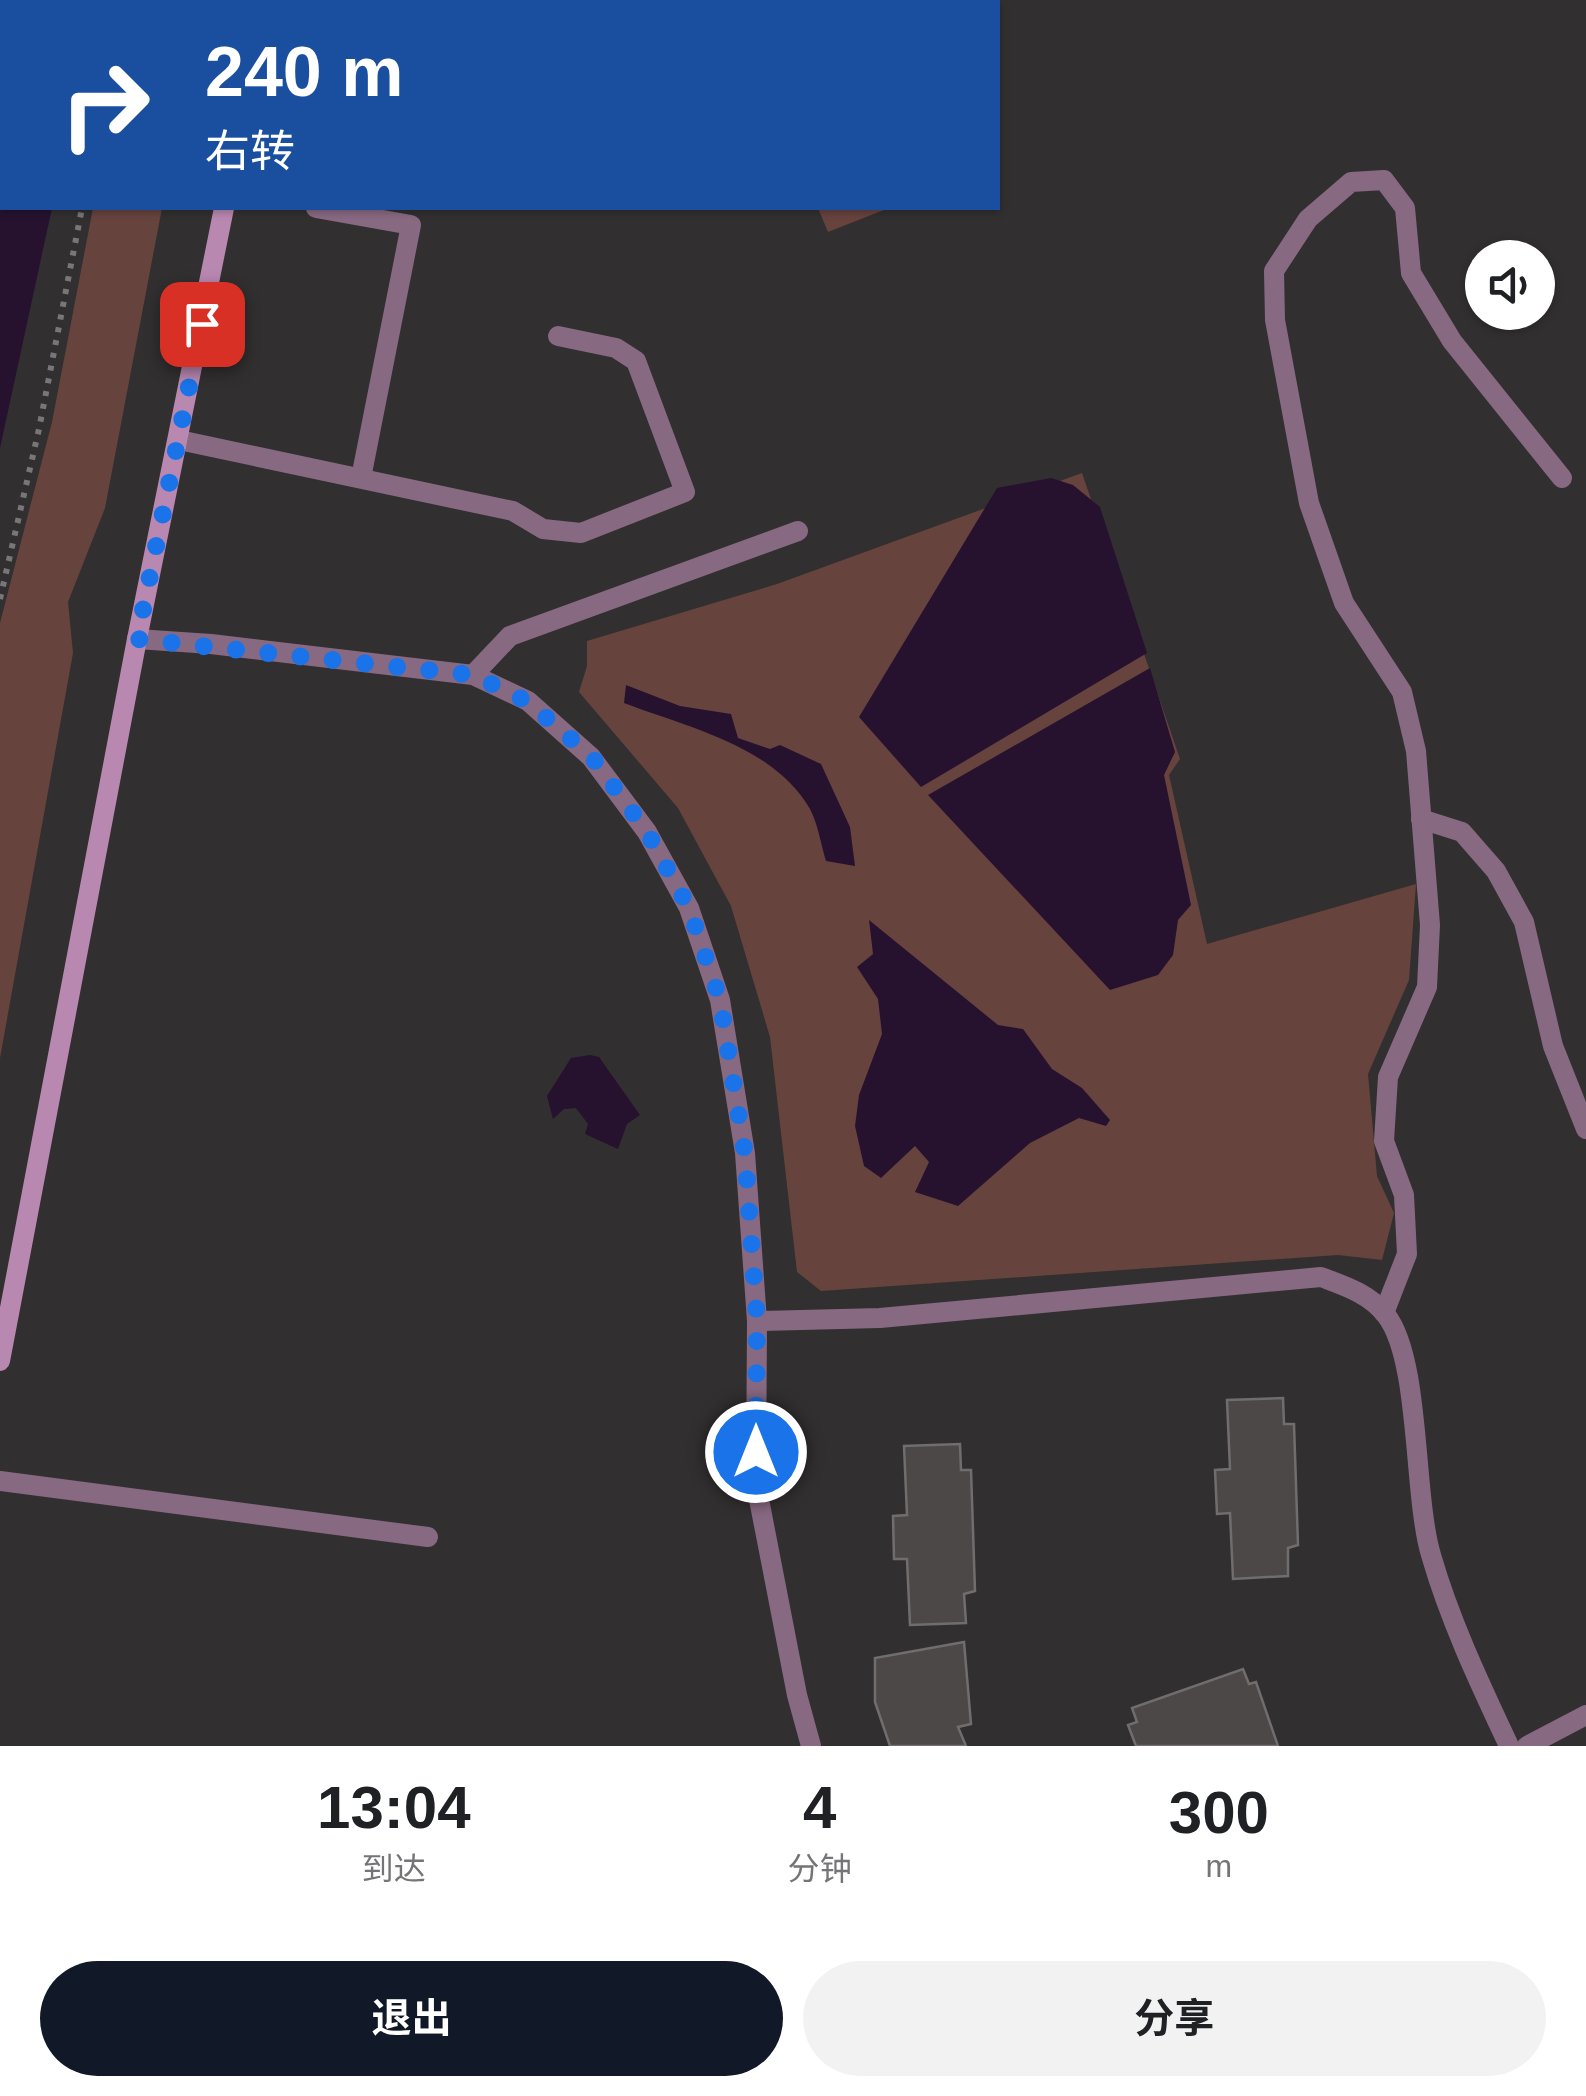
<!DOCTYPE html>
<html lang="zh">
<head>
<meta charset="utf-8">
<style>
  :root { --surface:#fff; --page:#f2f2f2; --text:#202124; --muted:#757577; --accent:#111827 }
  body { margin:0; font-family:Helvetica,"Noto Sans SC",sans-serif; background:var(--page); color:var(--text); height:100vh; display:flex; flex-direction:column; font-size:38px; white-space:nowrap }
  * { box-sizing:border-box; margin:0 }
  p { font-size:32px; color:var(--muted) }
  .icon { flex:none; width:55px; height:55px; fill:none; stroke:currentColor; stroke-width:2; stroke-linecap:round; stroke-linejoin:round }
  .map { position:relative; height:1746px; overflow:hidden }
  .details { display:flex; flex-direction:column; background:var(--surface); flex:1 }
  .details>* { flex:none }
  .banner { position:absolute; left:0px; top:0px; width:1000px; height:210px; box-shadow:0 2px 8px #0004; background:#1a4fa0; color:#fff; overflow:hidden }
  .tools { position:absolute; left:1465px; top:240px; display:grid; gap:20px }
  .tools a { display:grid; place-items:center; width:90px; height:90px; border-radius:50%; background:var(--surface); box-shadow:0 2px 8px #0004; font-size:50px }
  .pin { position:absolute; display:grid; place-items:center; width:85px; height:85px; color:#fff; margin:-42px; border-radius:20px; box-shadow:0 5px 15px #0006 }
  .me { position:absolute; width:110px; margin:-55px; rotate:0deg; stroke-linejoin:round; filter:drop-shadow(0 0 8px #0008) }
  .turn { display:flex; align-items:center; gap:35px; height:210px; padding:0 40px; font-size:45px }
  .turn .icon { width:130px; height:130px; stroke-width:2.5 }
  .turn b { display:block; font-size:70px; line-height:85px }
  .eta { display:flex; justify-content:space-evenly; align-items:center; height:170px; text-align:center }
  .eta b { font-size:60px; font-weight:700; line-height:70px }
  .button { display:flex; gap:20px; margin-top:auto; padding:20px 40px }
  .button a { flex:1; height:115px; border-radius:60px; background:var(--accent); color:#fff; font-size:40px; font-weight:700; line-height:115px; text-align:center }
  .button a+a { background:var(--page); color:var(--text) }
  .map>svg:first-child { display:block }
  .green { fill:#67433e }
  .water { fill:#26122f }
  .building { fill:#4c4848; stroke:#716d6e; stroke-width:2.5 }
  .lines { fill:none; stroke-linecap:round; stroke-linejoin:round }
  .path { stroke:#787677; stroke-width:6; stroke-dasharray:5 8; stroke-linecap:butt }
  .service { stroke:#886982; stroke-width:20 }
  .minor { stroke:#886982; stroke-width:20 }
  .tertiary { stroke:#886982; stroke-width:20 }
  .secondary { stroke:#b988b1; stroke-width:20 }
  .route { stroke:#1a73e8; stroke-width:18; stroke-dasharray:0 32.4 }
</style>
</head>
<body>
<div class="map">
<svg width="1586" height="1746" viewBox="0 0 1586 1746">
  <rect width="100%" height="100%" fill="#322f30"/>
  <g class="green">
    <polygon points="93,208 162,208 105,508 68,602 73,653 0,1058 0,623 52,422"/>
    <polygon points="818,208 889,208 828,232"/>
    <polygon points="1082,473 1180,759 1169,775 1207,944 1416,884 1409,980 1368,1074 1377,1176 1394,1213 1382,1260 1338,1255 821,1291 797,1272 770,1037 731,906 678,808 579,692 587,666 587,641 777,584"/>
  </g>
  <g class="water">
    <polygon points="0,0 94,0 2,2 2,208 52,208 0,448"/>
    <polygon points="1051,478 1073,485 1100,507 1147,653 921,787 859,717 997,488"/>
    <polygon points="1150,668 1175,752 1164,775 1191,905 1178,920 1173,955 1158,975 1110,990 928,795"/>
    <path d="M626,685L680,706L731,714L738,738L770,749L780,745L821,764L850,827L855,866L826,861C821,845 818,824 810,809C774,746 687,727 624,703Z"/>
    <polygon points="869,920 998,1025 1023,1029 1052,1069 1082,1088 1110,1120 1106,1126 1079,1118 1030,1143 958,1206 915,1192 929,1162 915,1146 881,1178 864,1166 855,1126 859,1095 882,1034 878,999 857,967 873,954"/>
    <polygon points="590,1055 599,1057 640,1115 627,1124 618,1149 585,1134 588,1124 576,1108 564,1109 553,1119 547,1096 571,1058"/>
  </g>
  <g class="building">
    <polygon points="1283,1398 1284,1424 1294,1424 1298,1545 1288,1548 1288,1576 1233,1579 1230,1513 1217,1514 1215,1470 1230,1469 1227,1400"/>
    <polygon points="960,1444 961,1470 971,1470 975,1591 964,1594 966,1623 910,1625 907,1559 894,1559 893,1516 907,1515 904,1446"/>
    <polygon points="964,1642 971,1724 958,1727 966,1746 890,1746 875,1702 875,1658"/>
    <polygon points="1243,1669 1249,1684 1256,1682 1278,1746 1136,1746 1128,1725 1137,1722 1132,1708"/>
  </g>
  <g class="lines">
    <g class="path">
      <polyline points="122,2 122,0"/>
      <polyline points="0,599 39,429 82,208"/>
    </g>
    <g class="service">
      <polyline points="632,0 632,2"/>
      <polyline points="838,2 842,0"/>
      <polyline points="316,208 411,225 361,478"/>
      <polyline points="179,440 513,511 543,529 581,533 685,492 636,361 616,348 558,336"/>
      <polyline points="473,675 510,636 798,531"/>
      <polyline points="0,1481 428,1537"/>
      <polyline points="1527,1746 1586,1715"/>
    </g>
    <polyline class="minor" points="1384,1313 1407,1254 1404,1195 1384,1141 1388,1077 1427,987 1430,925 1416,751 1402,692 1344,603 1309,503 1275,320 1274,271 1308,219 1351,182 1384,180 1405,208 1411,273 1452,341 1562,478"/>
    <g class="tertiary">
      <polyline points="137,639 211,644 473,675 528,701 591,757 647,832 689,908 720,1000 745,1153 757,1321 756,1484 797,1695 811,1746"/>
      <polyline points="1421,819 1462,832 1496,871 1524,922 1553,1046 1586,1129"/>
      <path d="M757,1321L880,1318L1321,1277C1345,1286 1370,1294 1386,1315C1421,1360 1413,1495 1431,1555C1450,1621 1480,1684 1509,1746"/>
    </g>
    <g class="secondary">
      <polyline points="264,2 265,0"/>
      <polyline points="0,1361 137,639 224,208"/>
    </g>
  </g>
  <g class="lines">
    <polyline class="route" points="202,324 137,639 474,675 528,702 592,757 647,832 689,908 720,1000 745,1154 757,1320 756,1452"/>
  </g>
</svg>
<div class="tools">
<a><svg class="icon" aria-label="sound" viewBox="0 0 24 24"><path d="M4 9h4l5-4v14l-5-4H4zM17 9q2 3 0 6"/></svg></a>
</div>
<div class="pin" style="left:202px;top:324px;background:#d93025"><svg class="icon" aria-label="arrive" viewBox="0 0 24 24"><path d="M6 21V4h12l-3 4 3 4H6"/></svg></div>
<svg class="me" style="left:756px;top:1452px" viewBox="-20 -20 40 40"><circle r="17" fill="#1a73e8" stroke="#fff" stroke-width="3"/><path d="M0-11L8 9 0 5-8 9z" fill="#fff"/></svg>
<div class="banner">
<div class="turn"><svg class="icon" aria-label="right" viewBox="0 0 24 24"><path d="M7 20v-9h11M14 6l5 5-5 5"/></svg><div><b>240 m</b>右转</div></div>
</div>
</div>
<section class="details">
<div class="eta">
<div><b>13:04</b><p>到达</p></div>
<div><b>4</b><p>分钟</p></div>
<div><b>300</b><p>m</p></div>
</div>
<div class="button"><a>退出</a><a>分享</a></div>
</section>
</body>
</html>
